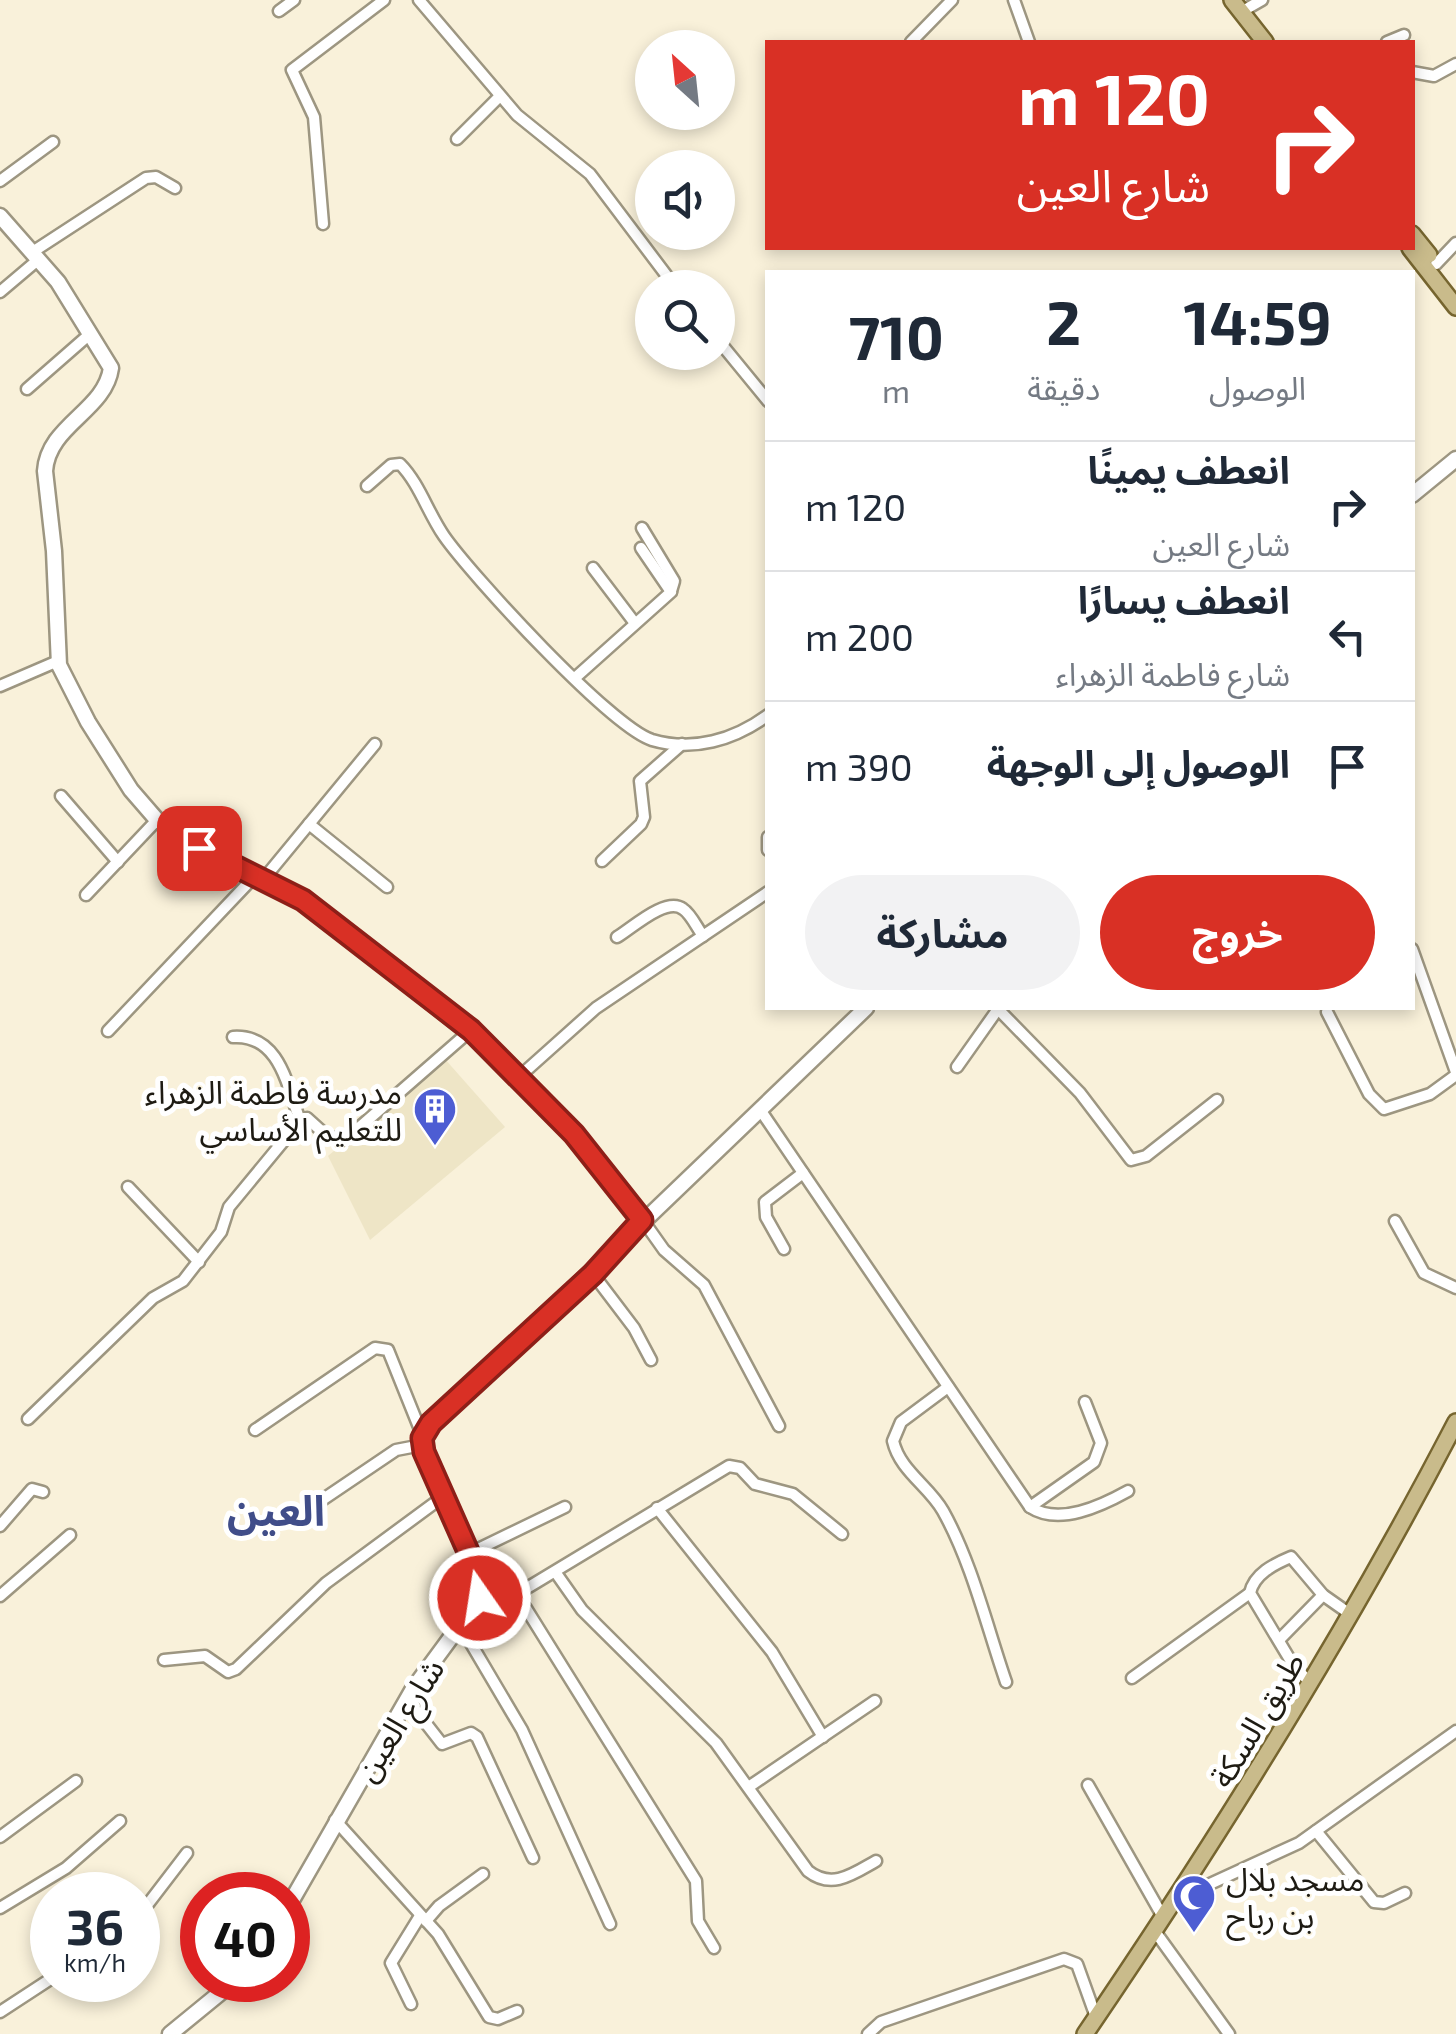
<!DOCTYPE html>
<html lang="ar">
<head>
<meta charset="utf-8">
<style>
  :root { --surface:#fff; --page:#f2f2f3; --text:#1f2937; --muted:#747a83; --line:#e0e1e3; --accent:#d93025 }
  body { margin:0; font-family:"Exo 2","Noto Sans Arabic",sans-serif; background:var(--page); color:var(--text); direction:rtl; height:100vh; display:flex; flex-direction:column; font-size:38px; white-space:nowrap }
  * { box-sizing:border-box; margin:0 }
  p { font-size:32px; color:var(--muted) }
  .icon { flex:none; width:55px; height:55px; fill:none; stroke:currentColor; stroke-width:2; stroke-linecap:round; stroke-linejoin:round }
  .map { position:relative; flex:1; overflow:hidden; direction:ltr }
  .drawer { position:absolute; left:765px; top:270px; width:650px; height:740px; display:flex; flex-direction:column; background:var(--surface); border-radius:0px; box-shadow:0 5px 15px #0003; direction:rtl }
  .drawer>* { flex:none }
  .hud { position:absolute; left:765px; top:40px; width:650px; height:210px; border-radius:0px; box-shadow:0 5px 15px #0003; direction:rtl; background:#d93025; color:#fff; overflow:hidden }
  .needle { width:65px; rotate:333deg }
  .fabs { position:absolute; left:635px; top:30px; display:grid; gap:20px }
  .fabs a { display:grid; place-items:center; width:100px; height:100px; border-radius:50%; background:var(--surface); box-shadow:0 5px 15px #0003; font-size:50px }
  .speed { position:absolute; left:30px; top:1872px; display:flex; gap:20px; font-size:50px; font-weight:700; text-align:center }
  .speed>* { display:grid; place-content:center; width:130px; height:130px; border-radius:50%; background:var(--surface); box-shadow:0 5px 15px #0003; line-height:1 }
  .speed small { font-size:25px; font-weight:400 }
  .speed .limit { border:15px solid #d22; background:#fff; color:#111 }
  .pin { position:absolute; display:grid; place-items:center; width:85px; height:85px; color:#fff; margin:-42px; border-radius:20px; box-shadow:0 5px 15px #0006 }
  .me { position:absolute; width:110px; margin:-55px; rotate:347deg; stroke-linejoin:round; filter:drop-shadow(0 0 8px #0008) }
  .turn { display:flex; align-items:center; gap:35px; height:210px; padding:0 40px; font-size:45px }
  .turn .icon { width:130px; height:130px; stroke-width:2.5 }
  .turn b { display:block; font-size:70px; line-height:85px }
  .eta { display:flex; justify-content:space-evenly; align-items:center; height:170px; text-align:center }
  .eta b { font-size:60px; font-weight:700; line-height:70px }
  .button { display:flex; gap:20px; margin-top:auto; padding:20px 40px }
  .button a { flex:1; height:115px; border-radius:60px; background:var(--accent); color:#fff; font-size:40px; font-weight:700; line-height:115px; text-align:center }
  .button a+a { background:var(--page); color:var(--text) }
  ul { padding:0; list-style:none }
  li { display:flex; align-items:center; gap:30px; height:130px; padding:0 40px; border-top:2px solid var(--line) }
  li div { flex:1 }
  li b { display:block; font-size:38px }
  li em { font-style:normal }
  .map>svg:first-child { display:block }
  .built { fill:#eee5c6 }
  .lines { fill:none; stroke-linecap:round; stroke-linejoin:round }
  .street-casing { stroke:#9d9681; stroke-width:15 }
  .secondary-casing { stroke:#9d9681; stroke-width:19 }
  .primary-casing { stroke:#76652f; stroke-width:20 }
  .street { stroke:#fff; stroke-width:10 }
  .secondary { stroke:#fff; stroke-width:14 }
  .primary { stroke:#c9bb8b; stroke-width:15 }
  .route-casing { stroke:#8d1f18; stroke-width:25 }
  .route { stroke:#d93025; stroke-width:18 }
  .labels { text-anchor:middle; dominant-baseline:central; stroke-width:10; stroke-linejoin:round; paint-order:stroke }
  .poi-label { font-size:32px; fill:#1e1b13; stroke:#fff; text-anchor:end }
  .street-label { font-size:32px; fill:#1e1b13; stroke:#fff }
  .district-label { font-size:42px; font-weight:bold; fill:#404d89; stroke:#fff }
</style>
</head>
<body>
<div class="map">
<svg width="1456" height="2034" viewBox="0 0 1456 2034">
  <rect width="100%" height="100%" fill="#f9f1da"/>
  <polygon class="built" points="444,1058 505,1127 370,1240 328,1156"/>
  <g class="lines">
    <g class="street-casing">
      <g id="street">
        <polyline points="419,0 517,115 590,174 676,288"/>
        <polyline points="1014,0 1029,42"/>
        <polyline points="279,11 294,0"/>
        <polyline points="1241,12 1262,0"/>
        <polyline points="911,42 952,0"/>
        <polyline points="1387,42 1404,35"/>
        <polyline points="1412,72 1434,76 1456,64"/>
        <polyline points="457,139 500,96"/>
        <polyline points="0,181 53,142"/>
        <polyline points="323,224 314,117 292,70 384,0"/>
        <polyline points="34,251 146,178 156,177 175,188"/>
        <polyline points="1436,264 1456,243"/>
        <polyline points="0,292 39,259"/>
        <polyline points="718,340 768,401"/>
        <polyline points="27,389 91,333"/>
        <path d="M367,486L391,465L400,464C419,483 428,513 444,536C472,576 611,727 652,740C693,752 734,740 768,715"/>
        <polyline points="642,528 674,581 671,591"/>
        <polyline points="593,568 634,622"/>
        <polyline points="576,677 671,592 641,548"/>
        <polyline points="0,686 58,661"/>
        <polyline points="61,796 118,862"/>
        <polyline points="309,824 387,887"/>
        <polyline points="768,837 768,850"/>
        <polyline points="602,861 641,824 644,817 640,781 682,744"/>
        <polyline points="262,881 375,744"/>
        <polyline points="86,895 157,820"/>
        <path d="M617,937C631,929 666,896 683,909C691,914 697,928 703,936"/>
        <polyline points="1412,949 1456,1072"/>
        <polyline points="997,1008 1080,1093 1131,1160 1146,1156 1217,1100"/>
        <polyline points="1327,1012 1369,1094 1384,1109 1430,1094 1456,1075"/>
        <polyline points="108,1031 253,878"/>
        <path d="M233,1037C279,1034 287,1084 300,1121"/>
        <polyline points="957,1067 998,1009"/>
        <polyline points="520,1076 596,1008 768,892"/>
        <path d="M761,1111L1030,1507C1059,1526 1101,1506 1128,1491"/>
        <polyline points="300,1121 307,1118 328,1137 346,1139 471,1030"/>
        <polyline points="128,1187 199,1262"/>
        <polyline points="642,1219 664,1250 704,1285 779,1426"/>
        <polyline points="1395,1221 1424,1273 1456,1288"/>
        <polyline points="784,1249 766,1217 765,1202 803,1173"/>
        <polyline points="593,1274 634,1328 651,1360"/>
        <path d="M948,1387L901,1422L893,1441C900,1471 929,1486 943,1511C972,1563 987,1627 1006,1682"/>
        <polyline points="28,1419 153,1298 183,1281 221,1232 229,1207 300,1121"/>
        <polyline points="255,1430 375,1348 388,1350 423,1437"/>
        <polyline points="1030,1507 1094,1462 1101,1443 1085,1402"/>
        <polyline points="657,1508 772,1652 823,1737"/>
        <polyline points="291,1521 396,1450 422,1445"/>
        <polyline points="0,1526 32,1489 43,1492"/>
        <polyline points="470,1553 565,1507"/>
        <path d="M556,1573L582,1610L716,1743L808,1871C832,1890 853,1874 876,1861"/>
        <polyline points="517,1594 696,1881 698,1921 714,1948"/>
        <polyline points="0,1596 70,1535"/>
        <polyline points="480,1598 517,1594 729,1466 740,1468 755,1484 793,1494 842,1534"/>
        <polyline points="460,1625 522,1730 610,1924"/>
        <polyline points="1279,1640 1323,1595"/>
        <polyline points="164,1660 205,1656 228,1672 236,1669 326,1583 444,1496"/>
        <polyline points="1132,1678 1250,1593"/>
        <path d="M1310,1683L1292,1663L1250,1593C1254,1574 1274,1564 1291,1557L1323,1595L1350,1614"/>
        <polyline points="407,1699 442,1744 471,1733 477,1737 533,1858"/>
        <polyline points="1088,1785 1163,1917"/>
        <polyline points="750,1786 875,1701"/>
        <polyline points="335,1820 438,1934 489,2017 498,2019 517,2011"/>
        <polyline points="1316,1831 1374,1902 1384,1903 1405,1893"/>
        <polyline points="0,1837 76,1781"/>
        <polyline points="1175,1900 1299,1843 1456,1731"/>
        <polyline points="0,1908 66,1868 120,1821"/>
        <polyline points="138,1917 187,1853"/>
        <polyline points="426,1921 439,1906 483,1874"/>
        <polyline points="1154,1930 1229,2034"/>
        <polyline points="411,2004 391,1963 420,1916"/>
        <polyline points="0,2012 52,1978"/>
        <polyline points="868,2034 881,2022 1064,1959 1077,1964 1096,2017"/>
      </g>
    </g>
    <g class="secondary-casing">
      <g id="secondary">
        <path d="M0,216L58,282L111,368C105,411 48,425 45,471L54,551L59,665L88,722L131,790L157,820L253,878L276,884L303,900L507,1063L587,1149L642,1219"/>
        <polyline points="1412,495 1456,459"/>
        <polyline points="288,1907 413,1689 480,1598 482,1583 424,1452 425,1431 866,1008"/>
        <polyline points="170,2034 236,1980"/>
      </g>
    </g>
    <g class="primary-casing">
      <g id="primary">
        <polyline points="1232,0 1265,42"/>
        <polyline points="1412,234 1429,255"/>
        <polyline points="1410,248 1456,307"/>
        <path d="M1085,2034C1219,1837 1346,1634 1456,1422"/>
      </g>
    </g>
    <use href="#street" class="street"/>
    <use href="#secondary" class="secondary"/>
    <use href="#primary" class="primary"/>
  </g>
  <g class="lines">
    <g class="route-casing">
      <polyline id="route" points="199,848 303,900 471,1030 574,1134 642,1220 593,1274 431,1423 422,1438 424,1452 482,1583 480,1598"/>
    </g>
    <use href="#route" class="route"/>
  </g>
  <defs>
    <g id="building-pin" transform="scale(2.25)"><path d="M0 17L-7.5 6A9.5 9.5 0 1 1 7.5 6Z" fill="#4d5dd3" stroke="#fff"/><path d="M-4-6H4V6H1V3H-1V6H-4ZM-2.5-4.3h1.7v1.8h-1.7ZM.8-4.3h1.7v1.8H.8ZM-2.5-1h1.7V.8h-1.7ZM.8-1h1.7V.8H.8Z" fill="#fff"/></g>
    <g id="mosque-pin" transform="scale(2.25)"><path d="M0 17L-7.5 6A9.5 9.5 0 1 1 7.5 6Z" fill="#4d5dd3" stroke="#fff"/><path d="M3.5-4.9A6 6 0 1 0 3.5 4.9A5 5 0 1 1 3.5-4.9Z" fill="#fff"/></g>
  </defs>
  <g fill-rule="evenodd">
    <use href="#building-pin" x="435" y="1109"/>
    <use href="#mosque-pin" x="1194" y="1896"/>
  </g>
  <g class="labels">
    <g class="poi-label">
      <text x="402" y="1091">مدرسة فاطمة الزهراء<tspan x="402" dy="37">للتعليم الأساسي</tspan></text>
      <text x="1226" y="1878" text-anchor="start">مسجد بلال<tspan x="1226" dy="37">بن رباح</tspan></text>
    </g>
    <g class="street-label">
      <text transform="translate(398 1719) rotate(-58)">شارع العين</text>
      <text transform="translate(1256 1719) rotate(-59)">طريق السكة</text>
    </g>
    <g class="district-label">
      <text x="276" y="1509">العين</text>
    </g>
  </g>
</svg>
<div class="fabs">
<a><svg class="needle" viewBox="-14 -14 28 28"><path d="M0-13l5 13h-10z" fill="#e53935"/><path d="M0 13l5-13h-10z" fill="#747a83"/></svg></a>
<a><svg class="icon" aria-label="sound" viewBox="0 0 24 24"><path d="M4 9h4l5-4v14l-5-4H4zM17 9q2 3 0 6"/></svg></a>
<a><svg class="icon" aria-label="search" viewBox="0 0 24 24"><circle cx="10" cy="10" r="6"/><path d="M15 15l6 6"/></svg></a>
</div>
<div class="speed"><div>36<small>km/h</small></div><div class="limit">40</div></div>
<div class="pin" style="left:199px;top:848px;background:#d93025"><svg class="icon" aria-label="arrive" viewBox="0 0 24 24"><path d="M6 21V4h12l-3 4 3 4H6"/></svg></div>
<svg class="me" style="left:480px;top:1598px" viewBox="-20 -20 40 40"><circle r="17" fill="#d93025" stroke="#fff" stroke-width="3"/><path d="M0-11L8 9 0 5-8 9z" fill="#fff"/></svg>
<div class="hud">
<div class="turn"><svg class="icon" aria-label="right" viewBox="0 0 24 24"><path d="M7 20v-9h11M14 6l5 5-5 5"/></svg><div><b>120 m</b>شارع العين</div></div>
</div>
<section class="drawer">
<div class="eta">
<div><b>14:59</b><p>الوصول</p></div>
<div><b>2</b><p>دقيقة</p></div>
<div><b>710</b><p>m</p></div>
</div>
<ul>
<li><svg class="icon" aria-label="right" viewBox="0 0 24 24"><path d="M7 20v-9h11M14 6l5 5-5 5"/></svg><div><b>انعطف يمينًا</b><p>شارع العين</p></div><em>120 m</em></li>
<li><svg class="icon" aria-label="left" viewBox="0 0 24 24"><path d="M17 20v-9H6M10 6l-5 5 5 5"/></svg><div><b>انعطف يسارًا</b><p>شارع فاطمة الزهراء</p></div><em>200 m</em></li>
<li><svg class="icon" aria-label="arrive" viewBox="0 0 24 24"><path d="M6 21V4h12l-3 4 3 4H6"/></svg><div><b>الوصول إلى الوجهة</b></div><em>390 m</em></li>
</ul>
<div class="button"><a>خروج</a><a>مشاركة</a></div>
</section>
</div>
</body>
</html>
